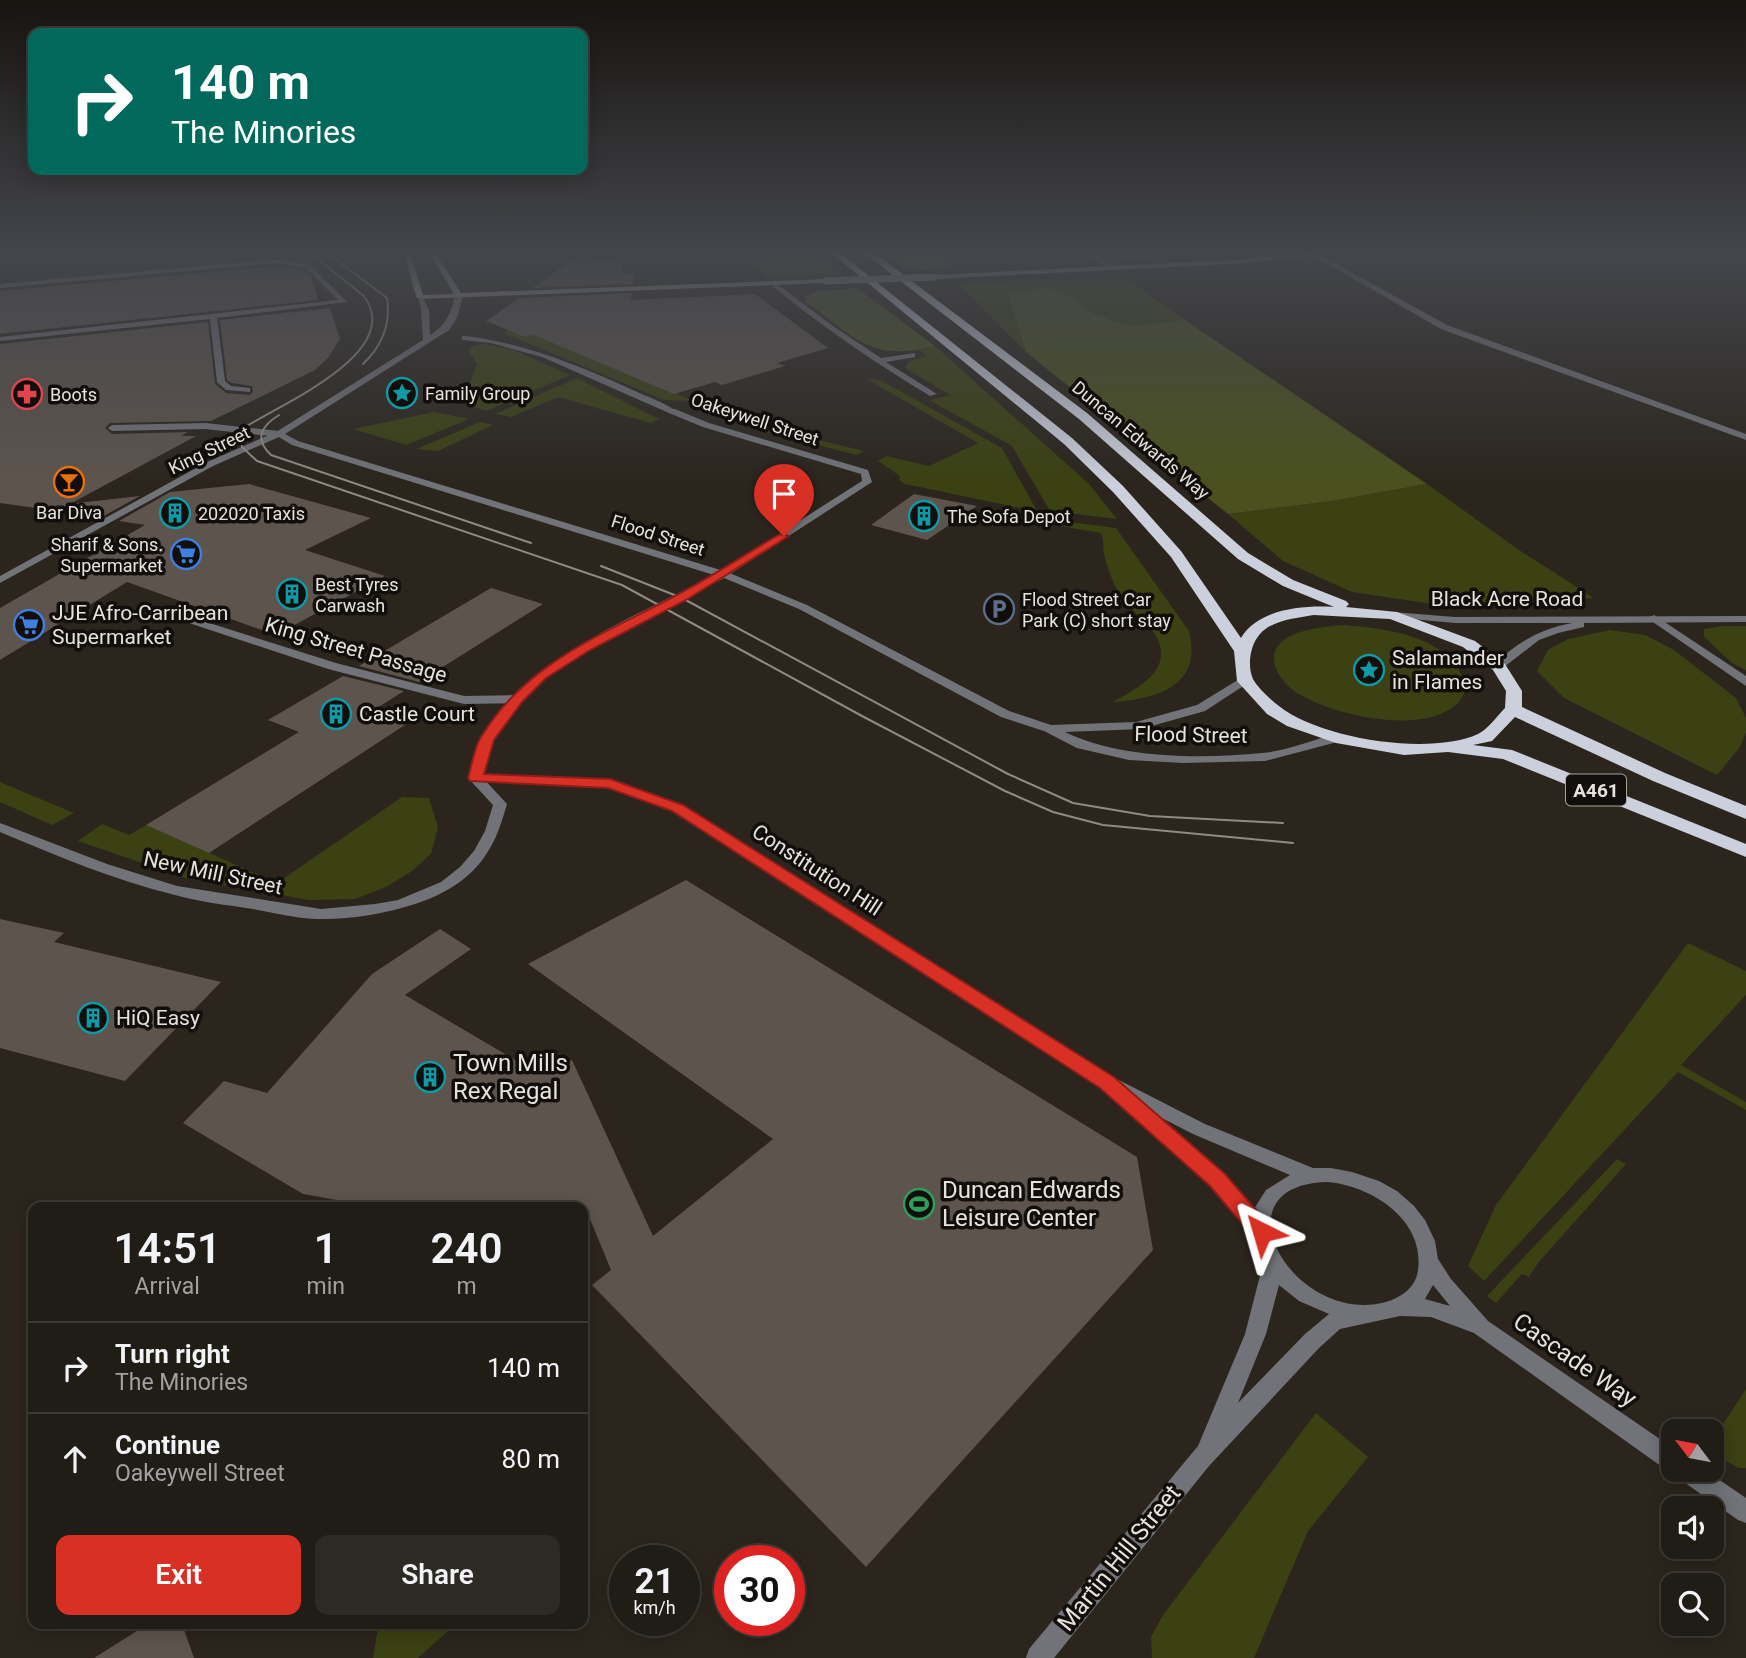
<!DOCTYPE html>
<html lang="en">
<head>
<meta charset="utf-8">
<style>
  :root { --surface:#201c16; --page:#2d2923; --text:#f1f3f6; --muted:#a2a1a1; --line:#3d3a35; --accent:#d93025 }
  body { margin:0; font-family:Roboto,sans-serif; background:var(--page); color:var(--text); height:100vh; display:flex; flex-direction:column; font-size:26px; white-space:nowrap }
  * { box-sizing:border-box; margin:0 }
  p { font-size:23px; color:var(--muted) }
  .icon { flex:none; width:38px; height:38px; fill:none; stroke:currentColor; stroke-width:2; stroke-linecap:round; stroke-linejoin:round }
  .map { position:relative; flex:1; overflow:hidden }
  .sheet { position:absolute; left:28px; top:1202px; width:560px; height:427px; display:flex; flex-direction:column; background:var(--surface); border-radius:14px; box-shadow:0 4px 18px #0003,0 0 0 2px var(--line) }
  .sheet>* { flex:none }
  .banner { position:absolute; left:28px; top:28px; width:560px; height:147px; border-radius:14px; box-shadow:0 4px 18px #0003,0 0 0 2px var(--line); background:#00695c; color:#fff; overflow:hidden }
  .needle { width:46px; rotate:302deg }
  .tools { position:absolute; left:1661px; top:1419px; display:grid; gap:14px }
  .tools a { display:grid; place-items:center; width:63px; height:63px; border-radius:14px; background:var(--surface); box-shadow:0 4px 18px #0003,0 0 0 2px var(--line); font-size:35px }
  .speed { position:absolute; left:609px; top:1545px; display:flex; gap:14px; font-size:35px; font-weight:700; text-align:center }
  .speed>* { display:grid; place-content:center; width:91px; height:91px; border-radius:50%; background:var(--surface); box-shadow:0 4px 18px #0003,0 0 0 2px var(--line); line-height:1 }
  .speed small { font-size:18px; font-weight:400 }
  .speed .limit { border:10px solid #d22; background:#fff; color:#111 }
  .pin { position:absolute; display:grid; place-items:center; width:60px; height:60px; color:#fff; margin:-72px -30px; border-radius:50% 50% 50% 0; rotate:-45deg; box-shadow:0 0 7px #0007 }
  .pin .icon { rotate:45deg }
  .me { position:absolute; width:77px; margin:-38px; rotate:320deg; stroke-linejoin:round; filter:drop-shadow(0 0 5px #0008) }
  .turn { display:flex; align-items:center; gap:24px; height:147px; padding:0 28px; font-size:32px }
  .turn .icon { width:91px; height:91px; stroke-width:2.5 }
  .turn b { display:block; font-size:49px; line-height:60px }
  .eta { display:flex; justify-content:space-evenly; align-items:center; height:119px; text-align:center }
  .eta b { font-size:42px; font-weight:600; line-height:49px }
  .cta { display:flex; gap:14px; margin-top:auto; padding:14px 28px }
  .cta a { flex:1; height:80px; border-radius:14px; background:var(--accent); color:#fff; font-size:28px; font-weight:600; line-height:80px; text-align:center }
  .cta a+a { background:var(--page); color:var(--text) }
  ul { padding:0; list-style:none }
  li { display:flex; align-items:center; gap:21px; height:91px; padding:0 28px; border-top:2px solid var(--line) }
  li div { flex:1 }
  li b { display:block; font-size:26px }
  li em { font-style:normal }
  .map>svg:first-child { display:block }
  .green { fill:#3b4112 }
  .forest { fill:#4a511e }
  .building { fill:#5d544d }
  .lines { fill:none; stroke-linecap:round; stroke-linejoin:round }
  .pedestrian { fill:#717378; fill-rule:evenodd }
  .minor { fill:#717378; fill-rule:evenodd }
  .tertiary { fill:#717378; fill-rule:evenodd }
  .secondary { fill:#9c9fa6; fill-rule:evenodd }
  .trunk { fill:#ccd0dc; fill-rule:evenodd }
  .tram { stroke:#8f8a84; stroke-width:2 }
  .secondary-bridge { stroke:#9c9fa6; stroke-width:7 }
  .route { fill:#d93025; stroke:#8d1f18; stroke-width:2 }
  .labels { text-anchor:middle; dominant-baseline:central; stroke-width:7; stroke-linejoin:round; paint-order:stroke }
  .far-poi-label { font-size:18px; fill:#e6e2dd; stroke:#110e0b; text-anchor:start }
  .far-street-label { font-size:18px; fill:#e6e2dd; stroke:#110e0b }
  .shield { fill:#110e0b; stroke:#a6a29e; stroke-width:2 }
  .shield-label { font-size:19px; font-weight:bold; fill:#e6e2dd }
  .street-label { font-size:21px; fill:#e6e2dd; stroke:#110e0b }
  .poi-label { font-size:21px; fill:#e6e2dd; stroke:#110e0b; text-anchor:start }
  .near-poi-label { font-size:24px; fill:#e6e2dd; stroke:#110e0b; text-anchor:start }
  .near-street-label { font-size:24px; fill:#e6e2dd; stroke:#110e0b }
</style>
</head>
<body>
<div class="map">
<svg width="1746" height="1658" viewBox="0 0 1746 1658">
  <rect width="100%" height="100%" fill="#2b251d"/>
  <g class="green">
    <polygon points="744,252 816,252 841,274 768,277"/>
    <polygon points="1103,252 1163,252 1176,260 1122,262"/>
    <polygon points="1127,279 1185,320 1130,326 1091,313 1072,296 1009,294 1026,352 958,283"/>
    <polygon points="507,330 525,337 534,335 694,401 664,400 504,333"/>
    <polygon points="484,344 513,350 570,375 486,411 458,401 467,390 477,364 468,351 473,346"/>
    <polygon points="935,346 1089,484 1117,519 1050,511 1012,446 929,400 950,395 905,368 909,361 927,356 919,350"/>
    <polygon points="577,378 659,419 651,423 558,397 511,417 495,414"/>
    <polygon points="865,378 882,381 1002,448 1036,509 1030,510 905,484 899,480 900,476 878,461 886,456 929,466 978,443"/>
    <polygon points="716,409 773,429 864,451 857,455 761,431 709,412"/>
    <polygon points="434,412 469,419 406,445 353,429"/>
    <polygon points="480,422 493,425 438,451 416,449"/>
    <polygon points="1427,484 1519,550 1594,598 1453,607 1352,592 1283,561 1228,514 1332,501"/>
    <path d="M987,507L1018,515L1116,528L1189,631C1203,686 1157,699 1112,702C1140,687 1179,667 1152,630C1143,617 1128,609 1119,594C1113,582 1107,568 1104,554C1103,547 1104,540 1101,533L978,512Z"/>
    <path d="M1343,625C1387,628 1457,637 1466,689C1464,693 1461,700 1458,703C1424,737 1329,715 1294,691C1286,685 1278,676 1275,666C1266,631 1321,627 1343,625Z"/>
    <polygon points="1722,626 1746,626 1746,670 1732,663 1704,637 1704,629"/>
    <polygon points="1610,630 1645,635 1674,650 1736,698 1746,718 1746,732 1740,747 1717,775 1564,698 1537,671 1548,650 1568,639"/>
    <polygon points="0,782 74,813 52,825 0,802"/>
    <polygon points="402,797 429,798 438,827 431,854 412,871 386,887 355,899 309,900 189,879 78,841 102,824 129,835 146,825 277,883"/>
    <polygon points="1688,943 1746,971 1746,995 1681,1065 1746,1102 1746,1110 1678,1072 1484,1281 1468,1266 1496,1205"/>
    <polygon points="1617,1159 1626,1164 1538,1263 1529,1277 1522,1274 1496,1303 1487,1296"/>
    <polygon points="1746,1389 1746,1468 1739,1468 1712,1454 1712,1441"/>
    <polygon points="1316,1413 1368,1457 1308,1531 1254,1658 1152,1658 1151,1637 1163,1615"/>
    <polygon points="376,1624 456,1624 418,1658 373,1658 378,1627"/>
  </g>
  <g class="forest">
    <path d="M883,252C907,252 939,246 955,268L909,271Z"/>
    <path d="M857,288L935,346C870,363 855,337 806,302L805,297L816,291Z"/>
    <polygon points="1047,288 1072,296 1091,313 1130,326 1185,320 1427,484 1332,501 1228,514 1026,352 1008,293"/>
  </g>
  <g class="building">
    <polygon points="574,258 579,262 618,259 624,274 634,273 633,284 533,288"/>
    <polygon points="279,266 305,270 311,276 318,300 0,334 0,291"/>
    <polygon points="632,293 631,300 755,294 828,348 777,363 785,366 722,385 715,382 674,394 534,335 525,337 486,321 519,298"/>
    <polygon points="330,308 340,339 328,358 315,370 211,421 110,423 105,428 112,434 188,432 181,436 196,436 57,511 0,503 0,344 208,322 215,384 226,393 250,395 253,392 252,386 232,383 227,380 220,320"/>
    <polygon points="249,484 371,518 305,550 385,576 276,635 127,582 0,660 0,608 145,525 119,521 170,492"/>
    <polygon points="914,494 977,506 927,540 871,525"/>
    <polygon points="140,496 100,518 77,514 77,503"/>
    <polygon points="491,588 543,604 419,682 359,666"/>
    <polygon points="343,676 404,691 377,708 411,721 209,853 146,825 299,732 268,720"/>
    <polygon points="686,880 1137,1157 1153,1250 866,1567 592,1285 611,1270 585,1207 382,1208 303,1194 183,1123 224,1081 267,1093 372,974 440,929 471,949 405,995 537,1073 572,1060 653,1236 773,1139 528,964"/>
    <polygon points="0,919 64,933 54,942 221,982 125,1081 0,1048"/>
    <polygon points="148,1624 182,1624 194,1658 94,1658"/>
  </g>
  <g class="lines">
    <g class="pedestrian">
      <polygon points="279,259 310,265 347,302 217,318 225,381 231,386 250,388 250,392 226,390 217,382 210,319 0,341 0,337 338,300 306,268 279,263 0,288 0,284"/>
      <path d="M465,336C525,343 578,365 633,390C647,397 664,402 676,411L669,413L542,357L491,343L462,340V336Z"/>
    </g>
    <g class="minor">
      <polygon points="1307,252 1315,252 1447,325 1746,434 1746,440 1441,329"/>
      <path d="M770,282H774L833,326L881,358L915,353V357L886,362L937,394L930,396C874,362 821,326 770,284Z"/>
      <polygon points="669,409 675,409 709,423 868,470 872,482 727,576 719,576 719,572 862,481 861,474 703,427 669,413"/>
      <polygon points="205,423 279,431 283,434 279,437 205,429 112,431 108,428 112,425"/>
      <polygon points="1654,615 1746,676 1746,686 1650,620 1648,618"/>
      <polygon points="187,616 336,663 464,696 517,695 523,699 517,703 464,704 328,669 183,621 181,619"/>
      <path d="M475,774L610,780L683,805L1113,1077L1205,1124L1313,1168H1331L1352,1172L1379,1181L1397,1191L1414,1206L1425,1220L1435,1241L1438,1259L1451,1279L1488,1321L1673,1448V1470H1705L1746,1498V1523L1738,1520L1678,1478L1675,1471L1665,1469L1474,1333L1431,1317L1400,1316L1340,1329L1319,1348L1209,1466L1054,1658H1026L1029,1649L1198,1446L1245,1334L1263,1264L1257,1253L1252,1234L1211,1185L1118,1102L1117,1095L673,811L608,788L470,781L468,778L470,775ZM1156,1115L1193,1134L1290,1175L1266,1190L1254,1209L1225,1175ZM1328,1182C1372,1186 1425,1220 1418,1270C1416,1287 1402,1297 1386,1302C1293,1327 1212,1184 1328,1182ZM1279,1285L1299,1301L1329,1314L1305,1334L1238,1403L1266,1334ZM1433,1285L1450,1306L1425,1299Z"/>
    </g>
    <g class="tertiary">
      <polygon points="1082,252 1090,252 1117,269 1112,270"/>
      <path d="M459,294L463,296L457,318L449,330L285,434L298,441L727,572L807,605L1009,711L1051,725L1136,722L1197,705L1241,678L1245,677L1251,681L1205,711L1141,729L1065,732C1120,759 1202,759 1262,753C1287,751 1312,740 1336,734L1342,738L1341,741L1265,761L1183,763L1129,760L1077,748L1044,731L1001,717L799,609L724,578C651,618 531,664 492,741C487,752 485,765 482,777L507,804C502,821 497,838 487,853C471,879 443,895 415,904C385,914 348,920 316,919C295,918 274,913 253,909C227,905 200,902 175,895C114,880 57,856 0,832V823L107,864L177,886L321,909L375,904L398,900L441,882L460,867L474,851L485,831L493,805L468,778C472,766 474,753 479,742C483,734 489,727 495,720C548,648 638,616 714,575L292,445L279,437L213,466L0,583V576L207,462L276,432L423,340L421,310L418,296H422L429,310L430,335C447,324 450,315 455,296Z"/>
      <path d="M1393,612L1455,617L1746,616V622L1584,623V627L1558,633L1539,640L1499,671L1495,670V664C1518,642 1540,629 1572,623H1455L1389,617V613Z"/>
    </g>
    <g class="secondary">
      <polygon points="404,252 410,252 423,295 454,294 429,252 435,252 461,293 826,279 829,281 826,283 420,299 416,297"/>
      <polygon points="1324,252 1349,252 1232,264 934,279 931,277 934,275 1232,260"/>
    </g>
    <path class="trunk" d="M830,252H839L1072,438L1123,486L1181,551L1241,638C1258,609 1303,605 1334,607L1283,586L1238,559L1079,419L863,252H873L1087,413L1248,553L1293,580L1346,601L1349,604L1346,607L1397,612L1475,641L1505,664L1522,691V707L1665,773L1746,806V819L1653,781L1515,717L1492,741L1473,745L1512,750L1746,844V857L1503,759L1448,752L1404,755L1336,743L1287,726L1267,714L1237,681L1234,651L1171,557L1113,492L1064,444ZM1314,615L1390,619L1463,647L1493,670L1506,691L1505,708C1497,716 1488,729 1478,734C1430,756 1320,739 1279,706C1271,700 1257,687 1253,679C1247,666 1250,645 1260,634C1272,620 1297,618 1314,615Z"/>
    <g class="tram">
      <path d="M313,252L316,258L364,296C405,352 283,403 247,426L241,438L242,447L257,461L622,585L862,716L1005,791L1053,812L1103,825L1293,843"/>
      <path d="M331,252L334,258L387,298C391,324 382,346 363,364"/>
      <path d="M279,415C261,426 254,439 271,455L531,543"/>
      <polyline points="601,566 682,598 1008,774 1073,803 1150,816 1283,823"/>
    </g>
    <polyline class="secondary-bridge" points="826,281 934,277"/>
  </g>
  <linearGradient id="sky" x2="0" y2="1"><stop stop-color="#181410"/><stop offset="0.52" stop-color="#44464c"/><stop offset="1" stop-color="#44464c" stop-opacity="0"/></linearGradient>
  <rect width="1746" height="484" fill="url(#sky)"/>
  <path class="route" d="M780,534L789,536L686,600L590,650L546,678L522,702L494,740L484,774L610,779L683,805L1114,1077L1225,1174L1270,1226L1273,1232L1270,1238L1262,1241L1254,1238L1210,1186L1100,1088L672,811L608,788L470,781L468,778C472,765 474,748 481,737C526,663 601,635 673,597C710,578 744,555 780,534Z"/>
  <defs>
    <g id="sight-ring" transform="scale(1.575)"><circle r="9.5" fill="#110e0b" stroke="#0f9aa8" stroke-width="1.5"/><path d="M0-6L1.8-2.2L6-1.7L2.9 1.2L3.7 5.4L0 3.3L-3.7 5.4L-2.9 1.2L-6-1.7L-1.8-2.2Z" fill="#0f9aa8"/></g>
    <g id="pharmacy-ring" transform="scale(1.575)"><circle r="9.5" fill="#110e0b" stroke="#e0444e" stroke-width="1.5"/><path d="M-2-6h4v4h4v4h-4v4h-4v-4h-4v-4h4Z" fill="#e0444e"/></g>
    <g id="bar-ring" transform="scale(1.575)"><circle r="9.5" fill="#110e0b" stroke="#e8710a" stroke-width="1.5"/><path d="M-6-5H6L.8 .8V4.5H3.5V6h-7V4.5H-.8V.8Z" fill="#e8710a"/></g>
    <g id="building-ring" transform="scale(1.575)"><circle r="9.5" fill="#110e0b" stroke="#0f9aa8" stroke-width="1.5"/><path d="M-4-6H4V6H1V3H-1V6H-4ZM-2.5-4.3h1.7v1.8h-1.7ZM.8-4.3h1.7v1.8H.8ZM-2.5-1h1.7V.8h-1.7ZM.8-1h1.7V.8H.8Z" fill="#0f9aa8"/></g>
    <g id="supermarket-ring" transform="scale(1.575)"><circle r="9.5" fill="#110e0b" stroke="#3f7fe0" stroke-width="1.5"/><path d="M-6-5.5h2.5l.6 2H6L4.5 2H-2.5L-4.4-4H-6ZM-1.5 3.2a1.3 1.3 0 1 0 .1 0ZM3 3.2a1.3 1.3 0 1 0 .1 0Z" fill="#3f7fe0"/></g>
    <g id="parking-ring" transform="scale(1.575)"><circle r="9.5" fill="#110e0b" stroke="#5c6f8a" stroke-width="1.5"/><path d="M-3.5-5.5H1a3.5 3.5 0 0 1 0 7H-1V5.5H-3.5ZM-1-3.4V-.6H.8a1.4 1.4 0 0 0 0-2.8Z" fill="#5c6f8a"/></g>
    <g id="stadium-ring" transform="scale(1.575)"><circle r="9.5" fill="#110e0b" stroke="#2e9e5b" stroke-width="1.5"/><path d="M0-5a6.5 5 0 1 0 0 10a6.5 5 0 1 0 0-10ZM-3.5-1.8h7v3.6h-7Z" fill="#2e9e5b"/></g>
  </defs>
  <g fill-rule="evenodd">
    <use href="#sight-ring" x="402" y="393"/>
    <use href="#pharmacy-ring" x="27" y="394"/>
    <use href="#bar-ring" x="69" y="482"/>
    <use href="#building-ring" x="175" y="513"/>
    <use href="#building-ring" x="924" y="516"/>
    <use href="#supermarket-ring" x="186" y="554"/>
    <use href="#building-ring" x="292" y="594"/>
    <use href="#parking-ring" x="999" y="609"/>
    <use href="#supermarket-ring" x="29" y="625"/>
    <use href="#sight-ring" x="1369" y="670"/>
    <use href="#building-ring" x="336" y="714"/>
    <use href="#building-ring" x="93" y="1018"/>
    <use href="#building-ring" x="430" y="1077"/>
    <use href="#stadium-ring" x="919" y="1204"/>
  </g>
  <g class="labels">
    <g class="far-poi-label">
      <text x="425" y="393">Family Group</text>
      <text x="50" y="394">Boots</text>
      <text x="69" y="512" text-anchor="middle">Bar Diva</text>
      <text x="198" y="513">202020 Taxis</text>
      <text x="947" y="516">The Sofa Depot</text>
      <text x="163" y="544" text-anchor="end">Sharif &amp; Sons.<tspan x="163" dy="21">Supermarket</tspan></text>
      <text x="315" y="584">Best Tyres<tspan x="315" dy="21">Carwash</tspan></text>
      <text x="1022" y="599">Flood Street Car<tspan x="1022" dy="21">Park (C) short stay</tspan></text>
    </g>
    <g class="far-street-label">
      <text transform="translate(755 419) rotate(18)">Oakeywell Street</text>
      <text transform="translate(1141 440) rotate(40)">Duncan Edwards Way</text>
      <text transform="translate(209 450) rotate(-26)">King Street</text>
      <text transform="translate(658 535) rotate(18)">Flood Street</text>
    </g>
    <rect class="shield" x="1566" y="774.5" width="60" height="31" rx="5"/>
    <g class="shield-label">
      <text x="1596" y="790">A461</text>
    </g>
    <g class="street-label">
      <text x="1507" y="599">Black Acre Road</text>
      <text transform="translate(356 650) rotate(16)">King Street Passage</text>
      <text transform="translate(1191 735) rotate(1)">Flood Street</text>
      <text transform="translate(817 870) rotate(33)">Constitution Hill</text>
      <text transform="translate(213 873) rotate(12)">New Mill Street</text>
    </g>
    <g class="poi-label">
      <text x="52" y="613">JJE Afro-Carribean<tspan x="52" dy="24">Supermarket</tspan></text>
      <text x="1392" y="658">Salamander<tspan x="1392" dy="24">in Flames</tspan></text>
      <text x="359" y="714">Castle Court</text>
      <text x="116" y="1018">HiQ Easy</text>
    </g>
    <g class="near-poi-label">
      <text x="453" y="1063">Town Mills<tspan x="453" dy="28">Rex Regal</tspan></text>
      <text x="942" y="1190">Duncan Edwards<tspan x="942" dy="28">Leisure Center</tspan></text>
    </g>
    <g class="near-street-label">
      <text transform="translate(1575 1360) rotate(35)">Cascade Way</text>
      <text transform="translate(1119 1558) rotate(-51)">Martin Hill Street</text>
    </g>
  </g>
</svg>
<div class="tools">
<a><svg class="needle" viewBox="-14 -14 28 28"><path d="M0-13l5 13h-10z" fill="#e53935"/><path d="M0 13l5-13h-10z" fill="#a2a1a1"/></svg></a>
<a><svg class="icon" aria-label="sound" viewBox="0 0 24 24"><path d="M4 9h4l5-4v14l-5-4H4zM17 9q2 3 0 6"/></svg></a>
<a><svg class="icon" aria-label="search" viewBox="0 0 24 24"><circle cx="10" cy="10" r="6"/><path d="M15 15l6 6"/></svg></a>
</div>
<div class="speed"><div>21<small>km/h</small></div><div class="limit">30</div></div>
<div class="pin" style="left:784px;top:536px;background:#d93025"><svg class="icon" aria-label="arrive" viewBox="0 0 24 24"><path d="M6 21V4h12l-3 4 3 4H6"/></svg></div>
<svg class="me" style="left:1262px;top:1232px" viewBox="-20 -20 40 40"><path d="M0-17L14 15 0 8-14 15z" fill="#d93025" stroke="#fff" stroke-width="4"/></svg>
<div class="banner">
<div class="turn"><svg class="icon" aria-label="right" viewBox="0 0 24 24"><path d="M7 20v-9h11M14 6l5 5-5 5"/></svg><div><b>140 m</b>The Minories</div></div>
</div>
<section class="sheet">
<div class="eta">
<div><b>14:51</b><p>Arrival</p></div>
<div><b>1</b><p>min</p></div>
<div><b>240</b><p>m</p></div>
</div>
<ul>
<li><svg class="icon" aria-label="right" viewBox="0 0 24 24"><path d="M7 20v-9h11M14 6l5 5-5 5"/></svg><div><b>Turn right</b><p>The Minories</p></div><em>140 m</em></li>
<li><svg class="icon" aria-label="ahead" viewBox="0 0 24 24"><path d="M12 20V5M6 11l6-6 6 6"/></svg><div><b>Continue</b><p>Oakeywell Street</p></div><em>80 m</em></li>
</ul>
<div class="cta"><a>Exit</a><a>Share</a></div>
</section>
</div>
</body>
</html>
